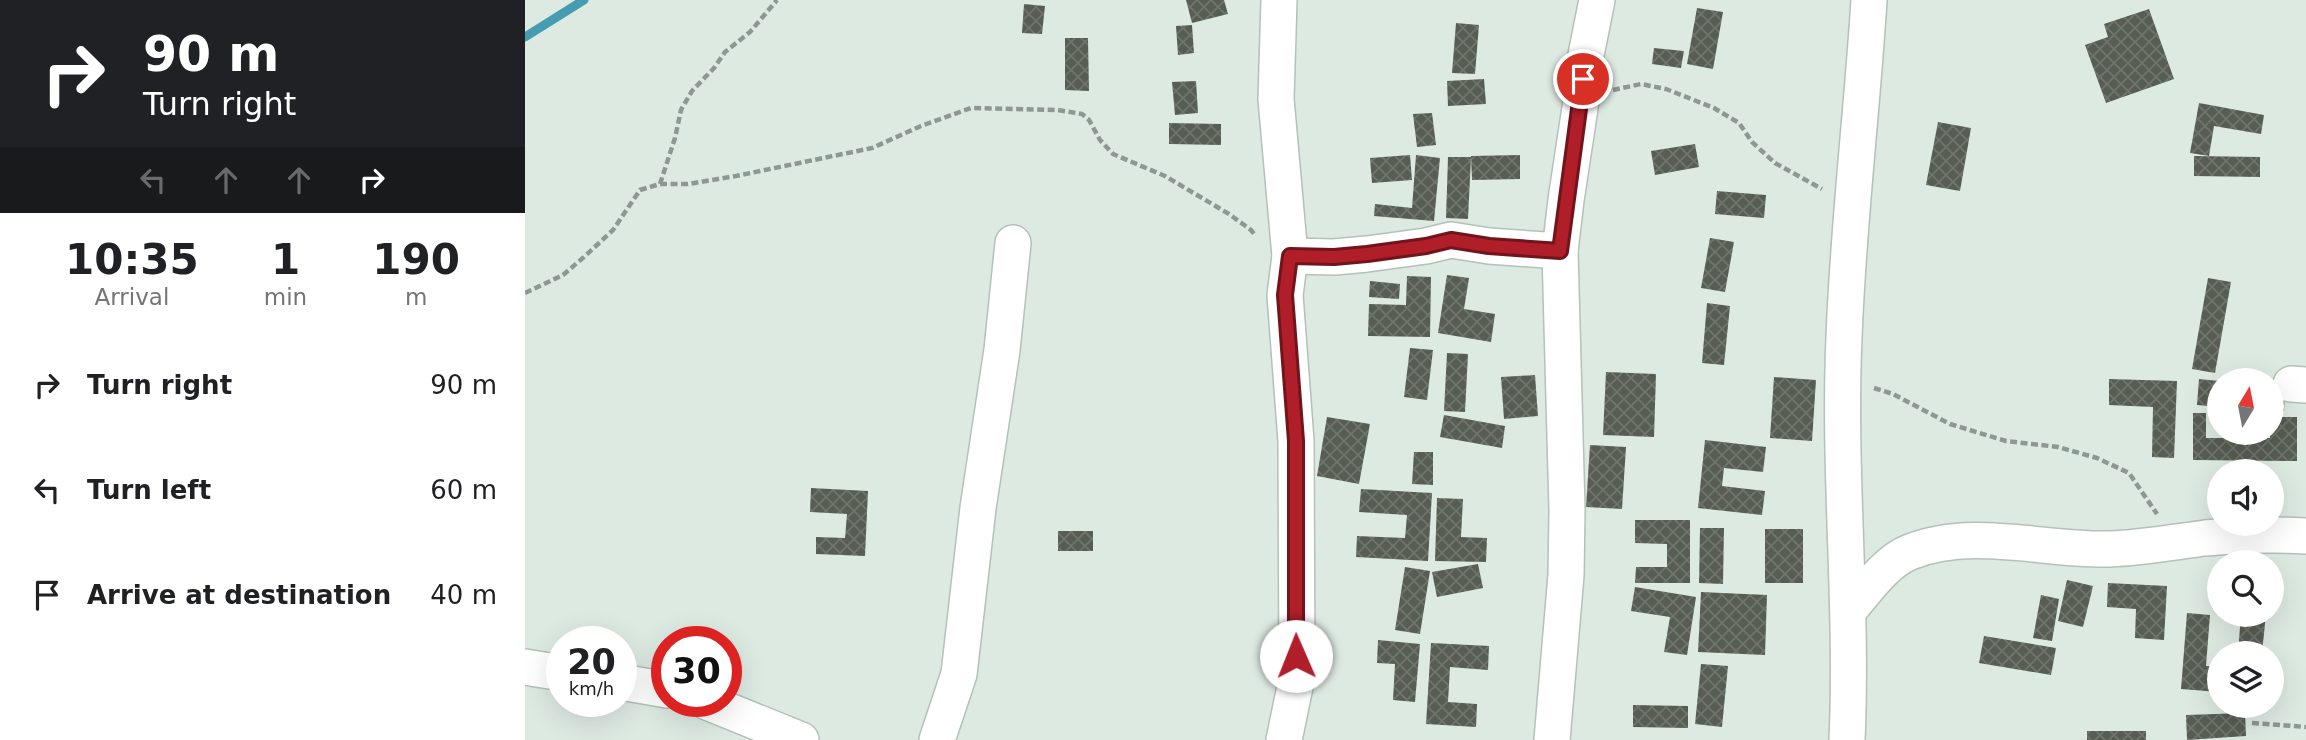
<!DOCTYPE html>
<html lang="en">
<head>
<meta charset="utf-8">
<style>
  :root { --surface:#fff; --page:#f6f6f6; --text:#202124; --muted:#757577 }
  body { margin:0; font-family:"DejaVu Sans",sans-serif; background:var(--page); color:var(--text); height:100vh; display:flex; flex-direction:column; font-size:26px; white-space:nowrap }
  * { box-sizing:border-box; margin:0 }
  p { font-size:23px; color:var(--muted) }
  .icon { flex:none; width:38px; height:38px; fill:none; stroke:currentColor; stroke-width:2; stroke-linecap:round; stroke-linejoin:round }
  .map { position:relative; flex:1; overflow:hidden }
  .drawer { display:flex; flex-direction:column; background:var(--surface); width:525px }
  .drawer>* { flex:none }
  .guide { background:#202124; color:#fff; overflow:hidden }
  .needle { width:46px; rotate:10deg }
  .fabs { position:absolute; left:1682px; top:368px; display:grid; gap:14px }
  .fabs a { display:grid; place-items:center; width:77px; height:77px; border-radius:50%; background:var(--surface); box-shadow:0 7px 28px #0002; font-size:35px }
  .speed { position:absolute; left:21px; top:626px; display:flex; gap:14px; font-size:35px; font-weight:700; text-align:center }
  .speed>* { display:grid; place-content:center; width:91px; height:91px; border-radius:50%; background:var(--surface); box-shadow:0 7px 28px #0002; line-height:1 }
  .speed small { font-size:18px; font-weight:400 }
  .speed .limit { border:10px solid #d22; background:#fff; color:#111 }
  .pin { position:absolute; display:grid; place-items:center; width:60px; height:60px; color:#fff; margin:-30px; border:4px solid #fff; border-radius:50%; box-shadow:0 2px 7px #0007 }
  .me { position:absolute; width:77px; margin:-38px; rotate:359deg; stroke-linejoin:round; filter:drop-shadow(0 0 5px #0008) }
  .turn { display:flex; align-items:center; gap:24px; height:147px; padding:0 28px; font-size:32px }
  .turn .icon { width:91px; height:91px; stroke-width:2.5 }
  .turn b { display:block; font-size:49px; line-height:60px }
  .lanes { display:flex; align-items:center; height:66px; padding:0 28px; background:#0003; justify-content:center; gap:35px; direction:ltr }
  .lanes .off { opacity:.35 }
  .eta { display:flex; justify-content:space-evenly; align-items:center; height:119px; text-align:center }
  .eta b { font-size:42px; font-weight:700; line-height:49px }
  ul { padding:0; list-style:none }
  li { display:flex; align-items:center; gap:21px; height:105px; padding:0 28px }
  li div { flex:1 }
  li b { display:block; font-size:26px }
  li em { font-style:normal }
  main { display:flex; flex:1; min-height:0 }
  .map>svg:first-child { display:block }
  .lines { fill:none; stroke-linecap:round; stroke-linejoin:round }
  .stream { stroke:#469cb0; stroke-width:9 }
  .building { fill:url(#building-cross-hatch) }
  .minor-casing { stroke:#b4c1b9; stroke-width:38 }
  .path { stroke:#8e9792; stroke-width:4.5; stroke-dasharray:7 3.5; stroke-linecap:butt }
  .minor { stroke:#fff; stroke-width:35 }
  .route-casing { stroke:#72141b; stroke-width:18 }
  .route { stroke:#b01e2a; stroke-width:12 }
</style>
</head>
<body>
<main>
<section class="drawer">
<div class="guide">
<div class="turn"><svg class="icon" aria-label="right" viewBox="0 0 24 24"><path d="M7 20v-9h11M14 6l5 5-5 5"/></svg><div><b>90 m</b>Turn right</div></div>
<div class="lanes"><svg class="icon off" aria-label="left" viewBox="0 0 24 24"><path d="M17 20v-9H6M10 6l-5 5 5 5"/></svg><svg class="icon off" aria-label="ahead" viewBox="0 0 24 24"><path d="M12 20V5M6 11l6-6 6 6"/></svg><svg class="icon off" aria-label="ahead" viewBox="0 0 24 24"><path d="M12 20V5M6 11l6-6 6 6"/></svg><svg class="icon" aria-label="right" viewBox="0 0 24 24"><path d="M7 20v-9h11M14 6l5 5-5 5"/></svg></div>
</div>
<div class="eta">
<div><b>10:35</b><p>Arrival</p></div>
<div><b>1</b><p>min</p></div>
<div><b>190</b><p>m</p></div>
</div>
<ul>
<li><svg class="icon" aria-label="right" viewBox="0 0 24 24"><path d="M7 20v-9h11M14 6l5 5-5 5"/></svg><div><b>Turn right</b></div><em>90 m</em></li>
<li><svg class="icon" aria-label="left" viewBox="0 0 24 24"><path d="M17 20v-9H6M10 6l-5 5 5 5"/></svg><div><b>Turn left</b></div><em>60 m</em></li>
<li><svg class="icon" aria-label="arrive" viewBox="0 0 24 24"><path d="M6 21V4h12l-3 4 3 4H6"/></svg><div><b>Arrive at destination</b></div><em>40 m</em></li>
</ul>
</section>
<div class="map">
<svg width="1781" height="740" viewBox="0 0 1781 740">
  <defs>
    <pattern id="building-cross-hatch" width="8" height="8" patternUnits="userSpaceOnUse" patternTransform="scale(1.75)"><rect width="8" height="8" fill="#575d53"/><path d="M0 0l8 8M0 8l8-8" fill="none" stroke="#6f746c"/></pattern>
  </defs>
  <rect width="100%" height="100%" fill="#ddeae2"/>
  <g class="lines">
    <polyline class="stream" points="0,37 59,0"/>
  </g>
  <g class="building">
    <polygon points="661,0 699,0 703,14 667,23"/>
    <polygon points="499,4 520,6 517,34 497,33"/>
    <polygon points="1172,8 1198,12 1188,69 1162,64"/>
    <polygon points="1624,9 1649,79 1581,103 1560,45 1583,37 1579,24"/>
    <polygon points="931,23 954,25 950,74 927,73"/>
    <polygon points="667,25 669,53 653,55 651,26"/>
    <polygon points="540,38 563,38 564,91 540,90"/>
    <polygon points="1129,48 1159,51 1156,68 1127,64"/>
    <polygon points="959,79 961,104 923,106 922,81"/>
    <polygon points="671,81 673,113 650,115 647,82"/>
    <polygon points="1674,103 1739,115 1736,134 1689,126 1684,156 1665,153"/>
    <polygon points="907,113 911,145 892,147 888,114"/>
    <polygon points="1413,122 1446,128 1435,191 1401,185"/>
    <polygon points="644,123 696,124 696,145 644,144"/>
    <polygon points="1170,144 1174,167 1130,175 1126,151"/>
    <polygon points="885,155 887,180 847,183 845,158"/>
    <polygon points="891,155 915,158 909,221 849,216 850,204 887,208"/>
    <polygon points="995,155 995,179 947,180 946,156"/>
    <polygon points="1669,156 1735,157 1735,177 1669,176"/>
    <polygon points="923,157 946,157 943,219 921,218"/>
    <polygon points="1192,191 1241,195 1239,218 1190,214"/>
    <polygon points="1185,238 1209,242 1200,292 1176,288"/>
    <polygon points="922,275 944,278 939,309 970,314 966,342 913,333"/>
    <polygon points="882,276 906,277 905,337 843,336 844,304 881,305"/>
    <polygon points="1683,278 1706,282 1690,373 1667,369"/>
    <polygon points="845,281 875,284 874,299 844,297"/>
    <polygon points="1182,303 1205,306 1199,365 1177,363"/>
    <polygon points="885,348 908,350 902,400 879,397"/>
    <polygon points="922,353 943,354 940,412 919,411"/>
    <polygon points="1081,372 1131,374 1129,437 1078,435"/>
    <polygon points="1010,375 1013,416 979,419 976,377"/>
    <polygon points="1249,377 1291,380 1287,441 1245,438"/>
    <polygon points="1584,379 1652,381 1649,458 1627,457 1628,407 1584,405"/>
    <polygon points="1674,379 1694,381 1694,407 1672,405"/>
    <polygon points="1746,384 1760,385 1759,411 1746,410"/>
    <polygon points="1668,413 1681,413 1681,438 1745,438 1746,417 1772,417 1772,461 1668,460"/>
    <polygon points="919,415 980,426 977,448 915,437"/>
    <polygon points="802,417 845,424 834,484 792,476"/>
    <polygon points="1180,440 1241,447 1238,472 1199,468 1197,486 1240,491 1237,515 1173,508"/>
    <polygon points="1065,445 1101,447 1097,509 1061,507"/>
    <polygon points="889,452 908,452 908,485 887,484"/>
    <polygon points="286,488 343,491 340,556 291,554 291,537 320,538 322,514 285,512"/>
    <polygon points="836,489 907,493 903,561 831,557 832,536 880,538 882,515 834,512"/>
    <polygon points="912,498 938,499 936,537 962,538 961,562 910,561"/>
    <polygon points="1110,520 1165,520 1165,583 1110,583 1111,567 1142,567 1142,544 1110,543"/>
    <polygon points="1175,528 1199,528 1198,584 1174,583"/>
    <rect x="1240" y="529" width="38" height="54"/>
    <rect x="533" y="531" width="35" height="20"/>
    <polygon points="953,564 958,588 912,597 907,572"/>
    <polygon points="880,567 905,571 895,634 870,630"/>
    <polygon points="1542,580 1568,586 1558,627 1533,621"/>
    <polygon points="1583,583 1642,586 1639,640 1610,638 1611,609 1582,607"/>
    <polygon points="1110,587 1171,597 1162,655 1139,652 1145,617 1106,611"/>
    <polygon points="1176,592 1242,595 1240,655 1173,652"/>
    <polygon points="1516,595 1534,599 1527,641 1508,638"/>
    <polygon points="1662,613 1685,615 1681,666 1694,667 1694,692 1656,689"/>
    <polygon points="1716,614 1741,614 1737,653 1713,653"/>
    <polygon points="1459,636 1531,648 1526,675 1454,663"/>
    <polygon points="853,640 895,644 890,702 868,700 870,664 852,663"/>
    <polygon points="906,643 964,646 963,670 925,667 923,702 952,704 951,727 901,724"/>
    <polygon points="1176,664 1203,666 1197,727 1170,724"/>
    <polygon points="1108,705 1163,706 1163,728 1108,727"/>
    <polygon points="1720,713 1721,736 1662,740 1661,715"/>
    <rect x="1562" y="731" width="59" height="9"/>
  </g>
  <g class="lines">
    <g class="minor-casing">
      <g id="minor">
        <polyline points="754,0 751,99 765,256 760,295 771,441 772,677 759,740"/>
        <polyline points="765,256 809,257 842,254 901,246 926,240 964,246 1035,251"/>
        <polyline points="1766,384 1781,385"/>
        <path d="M1324,610C1341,591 1360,562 1385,552C1449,527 1519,551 1585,549C1617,548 1649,542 1680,538C1714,535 1747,534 1781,536"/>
        <polyline points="0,667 37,673"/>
        <polyline points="96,682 142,690"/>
        <polyline points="182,702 276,740"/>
        <polyline points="412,740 434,674 453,508 477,350 488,243"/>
        <polyline points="1027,740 1041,575 1042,510 1035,251 1041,200 1055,108 1060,60 1072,0"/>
        <path d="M1322,740C1328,606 1313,472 1319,338C1323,225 1337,113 1344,0"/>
      </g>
    </g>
    <g class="path">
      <polyline points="1088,90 1116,84 1141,89 1189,108 1214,123 1227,142 1250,163 1297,189"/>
      <polyline points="135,184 150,138 156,110 167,91 189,68 200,52 225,32 252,0"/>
      <polyline points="0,293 38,275 59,257 88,230 115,190 135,184 163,184 211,176 347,148 396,126 446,108 533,110 557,114 564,120 575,140 588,154 640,176 704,214 726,230 730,235"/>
      <polyline points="1349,388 1368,394 1425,424 1481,441 1533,447 1572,458 1604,473 1632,514"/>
      <polyline points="1727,723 1781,727"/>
    </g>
    <use href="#minor" class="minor"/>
  </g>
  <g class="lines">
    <g class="route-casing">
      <polyline id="route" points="771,656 771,441 760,295 765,256 809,257 842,254 901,246 926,240 964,246 1035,251 1058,79"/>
    </g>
    <use href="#route" class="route"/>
  </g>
</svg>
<div class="fabs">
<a><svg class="needle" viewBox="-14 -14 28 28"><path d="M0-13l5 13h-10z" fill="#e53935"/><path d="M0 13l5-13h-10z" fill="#757577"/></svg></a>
<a><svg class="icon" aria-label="sound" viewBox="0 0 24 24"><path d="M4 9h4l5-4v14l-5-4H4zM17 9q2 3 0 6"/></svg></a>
<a><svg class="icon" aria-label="search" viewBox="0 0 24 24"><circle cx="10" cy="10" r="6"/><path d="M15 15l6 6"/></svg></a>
<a><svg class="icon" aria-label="layers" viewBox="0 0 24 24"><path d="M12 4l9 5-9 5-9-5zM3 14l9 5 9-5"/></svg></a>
</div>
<div class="speed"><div>20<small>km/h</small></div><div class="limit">30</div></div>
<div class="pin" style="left:1058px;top:79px;background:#d93025"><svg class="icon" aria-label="arrive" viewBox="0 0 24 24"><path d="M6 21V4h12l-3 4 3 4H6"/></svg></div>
<svg class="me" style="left:771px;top:656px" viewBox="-20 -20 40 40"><circle r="19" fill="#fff"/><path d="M0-13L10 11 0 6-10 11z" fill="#b01e2a"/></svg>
</div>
</main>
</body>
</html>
